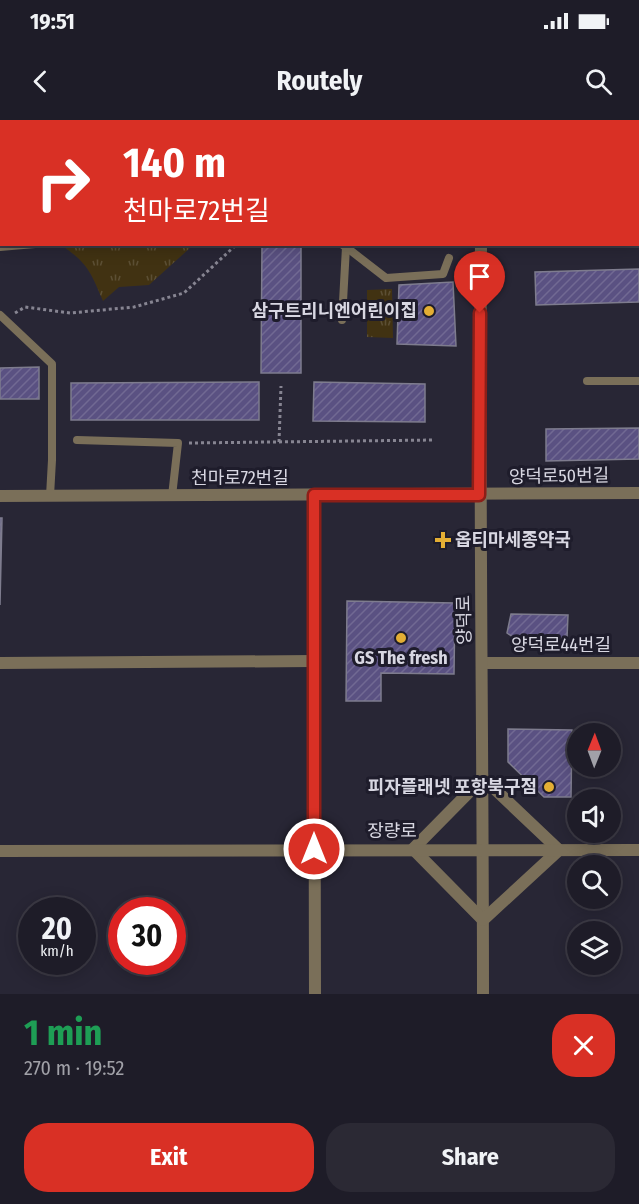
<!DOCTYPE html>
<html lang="en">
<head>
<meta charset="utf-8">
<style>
  :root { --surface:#1e1c28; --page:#2b2934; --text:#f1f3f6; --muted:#a1a1a8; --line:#3c3a45; --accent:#d93025 }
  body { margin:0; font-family:"Fira Sans Condensed","Noto Sans KR",sans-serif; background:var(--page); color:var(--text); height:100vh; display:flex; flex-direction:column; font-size:22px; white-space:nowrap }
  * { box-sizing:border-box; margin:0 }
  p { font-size:20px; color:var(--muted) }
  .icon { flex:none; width:33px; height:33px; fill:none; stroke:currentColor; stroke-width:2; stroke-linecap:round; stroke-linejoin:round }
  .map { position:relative; height:874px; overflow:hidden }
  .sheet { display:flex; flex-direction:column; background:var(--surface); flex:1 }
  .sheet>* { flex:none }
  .top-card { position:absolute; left:0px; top:0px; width:639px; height:126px; box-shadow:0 3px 15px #0003,0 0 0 2px var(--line); background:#d93025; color:#fff; overflow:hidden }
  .needle { width:39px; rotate:1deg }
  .tools { position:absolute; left:567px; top:603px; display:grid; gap:12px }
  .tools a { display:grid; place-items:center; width:54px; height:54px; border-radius:50%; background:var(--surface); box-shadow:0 3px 15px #0003,0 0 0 2px var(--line); font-size:30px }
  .speed { position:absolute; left:18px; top:777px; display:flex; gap:12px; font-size:30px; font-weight:700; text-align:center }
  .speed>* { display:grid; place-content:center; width:78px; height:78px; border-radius:50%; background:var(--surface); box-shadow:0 3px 15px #0003,0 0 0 2px var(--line); line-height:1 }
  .speed small { font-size:15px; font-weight:400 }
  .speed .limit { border:9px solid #d22; background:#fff; color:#111 }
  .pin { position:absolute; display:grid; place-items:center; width:51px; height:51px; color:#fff; margin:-62px -26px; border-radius:50% 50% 50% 0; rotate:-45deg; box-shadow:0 0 6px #0007 }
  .pin .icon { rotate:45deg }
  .me { position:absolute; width:66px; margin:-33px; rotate:0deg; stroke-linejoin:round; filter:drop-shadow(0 0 4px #0008) }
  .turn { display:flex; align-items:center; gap:21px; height:126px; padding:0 24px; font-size:27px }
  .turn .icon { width:78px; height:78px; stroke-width:2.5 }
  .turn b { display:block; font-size:42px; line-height:51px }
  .round { display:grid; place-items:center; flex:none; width:63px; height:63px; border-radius:24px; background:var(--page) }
  .overview { display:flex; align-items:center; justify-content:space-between; height:102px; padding:0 24px }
  h1 { font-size:36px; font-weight:700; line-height:45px; color:#1e9e55 }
  .cta { display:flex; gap:12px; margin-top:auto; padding:12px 24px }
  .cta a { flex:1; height:69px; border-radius:24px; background:var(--accent); color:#fff; font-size:24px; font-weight:700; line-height:69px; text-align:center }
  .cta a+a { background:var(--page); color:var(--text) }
  .status { display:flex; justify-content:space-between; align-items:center; height:42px; padding:0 30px; background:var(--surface); direction:ltr }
  .status svg { height:16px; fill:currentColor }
  header { display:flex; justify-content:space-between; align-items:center; height:78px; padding:0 24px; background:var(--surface); font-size:27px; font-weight:700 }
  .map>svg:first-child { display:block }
  .park { fill:url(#park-tufts) }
  .building { fill:url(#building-hatch); stroke:#7e7c8e; stroke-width:1.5 }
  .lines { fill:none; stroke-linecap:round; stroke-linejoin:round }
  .path { stroke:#878592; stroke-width:3; stroke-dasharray:3 3; stroke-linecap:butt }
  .service { stroke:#7a6f59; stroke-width:8 }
  .minor { stroke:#7a6f59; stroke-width:12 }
  .tertiary { stroke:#7a6f59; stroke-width:12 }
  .route-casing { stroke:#8d1f18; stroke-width:15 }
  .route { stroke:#d93025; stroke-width:10 }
  .poi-dot { fill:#e3ae34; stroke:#1e1c2b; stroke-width:2 }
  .labels { text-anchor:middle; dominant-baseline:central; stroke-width:6; stroke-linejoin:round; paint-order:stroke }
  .poi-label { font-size:18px; font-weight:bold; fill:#d8d7e2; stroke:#1e1c2b; text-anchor:end }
  .street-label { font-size:18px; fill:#d8d7e2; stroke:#1e1c2b }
</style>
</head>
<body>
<div class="status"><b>19:51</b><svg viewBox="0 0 49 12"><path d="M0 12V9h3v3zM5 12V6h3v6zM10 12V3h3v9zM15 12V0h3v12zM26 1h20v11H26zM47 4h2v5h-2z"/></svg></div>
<header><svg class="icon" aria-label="back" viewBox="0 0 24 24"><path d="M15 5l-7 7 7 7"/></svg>Routely<svg class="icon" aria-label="search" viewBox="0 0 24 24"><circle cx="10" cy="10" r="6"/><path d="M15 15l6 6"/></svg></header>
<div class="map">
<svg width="639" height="874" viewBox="0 0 639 874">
  <defs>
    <pattern id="park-tufts" width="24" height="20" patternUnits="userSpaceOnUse" patternTransform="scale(1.5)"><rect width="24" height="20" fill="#413212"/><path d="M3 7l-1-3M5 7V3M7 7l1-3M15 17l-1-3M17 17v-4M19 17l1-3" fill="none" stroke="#5c4f34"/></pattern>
    <pattern id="building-hatch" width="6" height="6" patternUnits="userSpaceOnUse" patternTransform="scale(1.5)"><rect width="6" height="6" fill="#5a5182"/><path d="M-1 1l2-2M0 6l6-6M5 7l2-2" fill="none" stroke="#716993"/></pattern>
  </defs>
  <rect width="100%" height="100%" fill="#282635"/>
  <g class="park">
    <path d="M178,124L190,128L149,165L119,167L103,181C91,153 88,143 61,125Z"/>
    <polygon points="392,169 393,218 367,217 367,170"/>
  </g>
  <g class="building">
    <polygon points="262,124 301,124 301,253 261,253"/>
    <polygon points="639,149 639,182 536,185 535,152"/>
    <polygon points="453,162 456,226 397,224 399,165"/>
    <polygon points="39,247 39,279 0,279 0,248"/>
    <polygon points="259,262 259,300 71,300 71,263"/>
    <polygon points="314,262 425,264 425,302 313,301"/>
    <polygon points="639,308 639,339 546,341 546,309"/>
    <polygon points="0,398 2,398 0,485"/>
    <polygon points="347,481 455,483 454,554 381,553 381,581 346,581"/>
    <polygon points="511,494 568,495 567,518 520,522 507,513"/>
    <polygon points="508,609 572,610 571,677 544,677 508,642"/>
  </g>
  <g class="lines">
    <g class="path">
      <polyline points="229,124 235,126"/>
      <polyline points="15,193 25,187 70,193 134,187 184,173 237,124"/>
      <polyline points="279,322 281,266"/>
      <polyline points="189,323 434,320"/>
    </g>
    <g class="service">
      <polyline points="322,0 345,2"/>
      <polyline points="54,2 54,0"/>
      <polyline points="280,2 280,0"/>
      <polyline points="638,58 639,58"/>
      <polyline points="638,97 639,97"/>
      <polyline points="0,127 35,124"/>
      <polyline points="346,127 386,158 443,154 449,138"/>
      <polyline points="0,195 52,244 52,340 50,376"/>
      <polyline points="342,200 346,127 344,126"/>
      <polyline points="587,261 639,261"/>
      <polyline points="77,320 178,323 172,376"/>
    </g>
    <g class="minor">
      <polyline points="314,375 315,874"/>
      <polyline points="0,376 639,373"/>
      <polyline points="0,543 313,541"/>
      <polyline points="482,543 639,543"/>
    </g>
    <g class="tertiary">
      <polyline points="481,2 481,0"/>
      <path d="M481,124C479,374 483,624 483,874"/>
      <polygon points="483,658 559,730 483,800 413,729"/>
      <polyline points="0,731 639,730"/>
    </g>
  </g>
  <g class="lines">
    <g class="route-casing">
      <polyline id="route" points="314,729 314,375 479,375 480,193"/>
    </g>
    <use href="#route" class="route"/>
  </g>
  <g class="poi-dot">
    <circle cx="429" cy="191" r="6"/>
    <path d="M440 411h6v6h6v6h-6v6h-6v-6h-6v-6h6z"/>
    <circle cx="401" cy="518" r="6"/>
    <circle cx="549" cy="667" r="6"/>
  </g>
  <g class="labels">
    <g class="poi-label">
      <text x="417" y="191">삼구트리니엔어린이집</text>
      <text x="455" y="420" text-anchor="start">옵티마세종약국</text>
      <text x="401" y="538" text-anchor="middle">GS The fresh</text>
      <text x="537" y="667">피자플래넷 포항북구점</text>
    </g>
    <g class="street-label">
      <text transform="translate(559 356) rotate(-1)">양덕로50번길</text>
      <text x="240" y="358">천마로72번길</text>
      <text transform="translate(464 500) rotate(-91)">양덕로</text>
      <text x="561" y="525">양덕로44번길</text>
      <text x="392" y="711">장량로</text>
    </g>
  </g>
</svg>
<div class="tools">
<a><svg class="needle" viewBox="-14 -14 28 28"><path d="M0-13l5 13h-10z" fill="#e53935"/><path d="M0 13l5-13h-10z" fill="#a1a1a8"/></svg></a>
<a><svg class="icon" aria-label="sound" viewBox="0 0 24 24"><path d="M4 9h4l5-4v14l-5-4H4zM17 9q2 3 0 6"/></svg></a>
<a><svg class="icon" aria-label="search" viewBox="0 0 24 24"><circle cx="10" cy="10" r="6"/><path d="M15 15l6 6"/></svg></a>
<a><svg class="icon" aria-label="layers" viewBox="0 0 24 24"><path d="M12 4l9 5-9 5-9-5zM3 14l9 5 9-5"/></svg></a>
</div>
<div class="speed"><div>20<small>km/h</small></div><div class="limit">30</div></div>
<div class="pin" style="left:480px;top:193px;background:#d93025"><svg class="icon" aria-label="arrive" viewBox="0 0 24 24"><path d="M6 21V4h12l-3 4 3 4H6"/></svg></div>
<svg class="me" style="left:314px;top:729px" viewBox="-20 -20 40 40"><circle r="17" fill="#d93025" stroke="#fff" stroke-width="3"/><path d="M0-11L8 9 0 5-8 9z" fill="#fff"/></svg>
<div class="top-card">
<div class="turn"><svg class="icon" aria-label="right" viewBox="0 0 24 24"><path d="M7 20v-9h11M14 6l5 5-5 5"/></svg><div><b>140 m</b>천마로72번길</div></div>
</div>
</div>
<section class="sheet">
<div class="overview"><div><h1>1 min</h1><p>270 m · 19:52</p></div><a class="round" style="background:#d93025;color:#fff"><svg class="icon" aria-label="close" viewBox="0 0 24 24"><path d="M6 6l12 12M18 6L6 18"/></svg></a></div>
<div class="cta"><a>Exit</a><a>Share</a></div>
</section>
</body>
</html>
